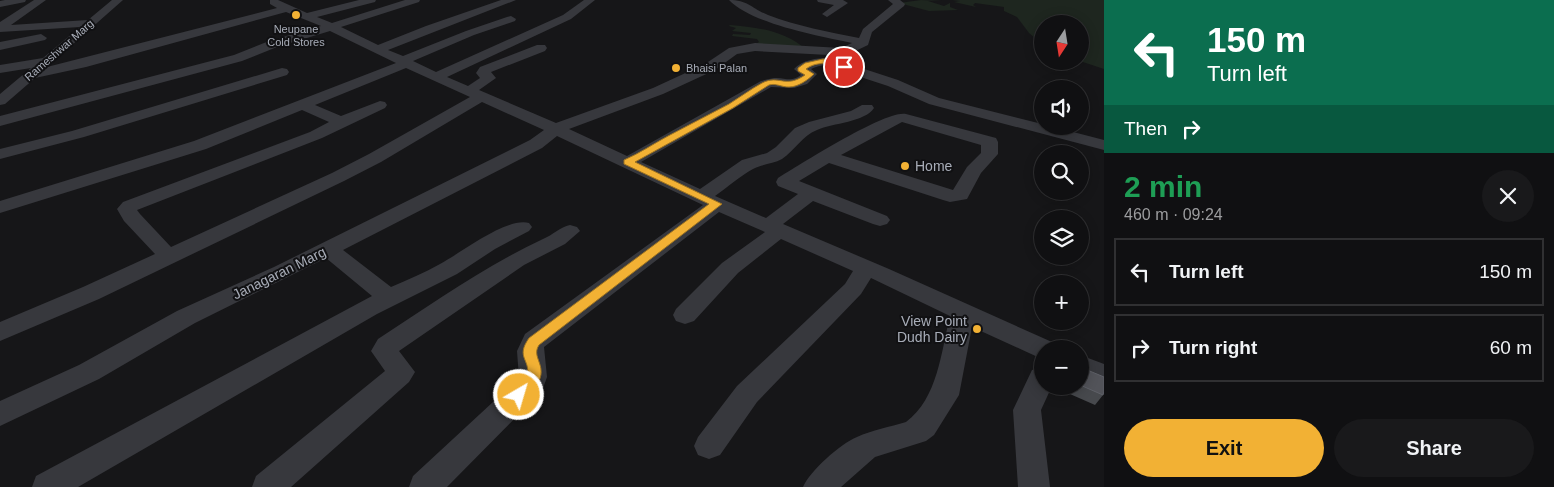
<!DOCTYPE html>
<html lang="en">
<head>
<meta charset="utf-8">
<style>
  :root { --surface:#101012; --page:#19191b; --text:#f1f3f6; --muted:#9c9d9f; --line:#303032; --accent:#f2b134 }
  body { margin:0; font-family:Helvetica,sans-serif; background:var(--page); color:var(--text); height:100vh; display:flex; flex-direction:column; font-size:19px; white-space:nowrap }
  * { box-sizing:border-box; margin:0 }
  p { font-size:16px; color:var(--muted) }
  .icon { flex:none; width:28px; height:28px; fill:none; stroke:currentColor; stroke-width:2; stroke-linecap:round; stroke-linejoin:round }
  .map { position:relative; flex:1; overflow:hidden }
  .panel { display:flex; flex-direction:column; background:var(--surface); width:450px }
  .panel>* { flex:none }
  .top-card { background:#0b6e4f; color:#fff; overflow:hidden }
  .needle { width:32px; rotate:192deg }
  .controls { position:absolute; left:1034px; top:15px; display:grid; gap:10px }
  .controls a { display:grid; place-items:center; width:55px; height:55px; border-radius:50%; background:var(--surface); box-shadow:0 2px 12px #0003,0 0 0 1px var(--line); font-size:25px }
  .pin { position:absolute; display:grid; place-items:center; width:42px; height:42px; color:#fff; margin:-21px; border:2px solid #fff; border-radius:50%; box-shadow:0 1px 5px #0007 }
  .me { position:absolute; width:55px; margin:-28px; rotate:38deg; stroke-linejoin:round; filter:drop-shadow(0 0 4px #0008) }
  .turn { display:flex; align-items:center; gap:18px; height:105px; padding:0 20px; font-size:22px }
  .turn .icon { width:65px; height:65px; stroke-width:2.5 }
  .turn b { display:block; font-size:35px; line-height:42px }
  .then { display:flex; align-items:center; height:48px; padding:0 20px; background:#0003; gap:10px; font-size:19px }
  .round { display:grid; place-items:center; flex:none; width:52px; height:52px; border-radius:26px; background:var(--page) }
  .headline { display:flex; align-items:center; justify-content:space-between; height:85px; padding:0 20px }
  h1 { font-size:30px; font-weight:700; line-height:38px; color:#1e9e55 }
  .button { display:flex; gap:10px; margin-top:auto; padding:10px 20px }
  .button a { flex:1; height:58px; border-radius:30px; background:var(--accent); color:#111; font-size:20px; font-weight:700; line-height:58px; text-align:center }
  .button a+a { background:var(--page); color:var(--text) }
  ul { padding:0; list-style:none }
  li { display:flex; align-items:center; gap:15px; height:68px; margin:0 10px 8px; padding:0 10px; border:2px solid var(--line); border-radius:0px }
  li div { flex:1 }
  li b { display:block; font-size:19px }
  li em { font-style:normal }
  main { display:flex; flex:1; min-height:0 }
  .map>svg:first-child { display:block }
  .green { fill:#1e261f }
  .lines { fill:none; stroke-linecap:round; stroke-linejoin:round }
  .minor { fill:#37383d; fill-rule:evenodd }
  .wall { fill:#47494d }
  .building { fill:#525359; stroke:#5f6168 }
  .route { fill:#f2b134; stroke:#9d7322 }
  .poi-dot { fill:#f2b134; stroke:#111113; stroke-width:2 }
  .labels { text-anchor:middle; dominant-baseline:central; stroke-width:4; stroke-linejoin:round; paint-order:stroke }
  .far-poi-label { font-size:11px; fill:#a8adb8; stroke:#111113 }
  .far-street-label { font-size:11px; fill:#a8adb8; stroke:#111113 }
  .poi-label { font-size:14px; fill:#a8adb8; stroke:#111113; text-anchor:start }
  .street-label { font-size:14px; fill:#a8adb8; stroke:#111113 }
</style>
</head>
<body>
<main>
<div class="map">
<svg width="1104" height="487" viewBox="0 0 1104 487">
  <rect width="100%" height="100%" fill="#161618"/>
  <g class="green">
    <polygon points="921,0 942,1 928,1 944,6 950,3 950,7 958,10 929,11 899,3"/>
    <polygon points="952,0 1104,0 1104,69 1080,61 1080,24 1042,24 1042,44 1029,33 1017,17 1004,11 1004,7 975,3 973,5 976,7 954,2 960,1"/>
    <path d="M730,25C756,27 786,31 805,49L752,46L759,42L757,39L732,36L733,34L750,35L751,33L732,31L736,28L729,26Z"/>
  </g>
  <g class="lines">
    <g class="minor">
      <polygon points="5,0 26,0 25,2 0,7 0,1"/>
      <path d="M34,0H46L11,25L88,20L112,0H123L47,67L277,8L270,4V0H278L307,13L359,0H376L375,2L317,17L332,23L405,0H420L419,2L341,27L378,45L426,26L501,0H516L388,50L403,56L466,31L507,17L511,16L516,19L515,21L474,35L413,61L436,72L563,15L584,0H595L571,19L447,77L468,86L480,78L476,73L480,67L537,45H545L547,48L545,51L491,72L496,78L479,90L556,123L653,88L705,64L729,48L755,43L841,48L852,43C819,36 752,24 729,0C749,0 752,9 768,15C797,26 829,32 859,38L863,29L893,4L888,0H900L905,4L904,6L872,32L868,45L841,58L849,64L898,80L939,98L1042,124V126H1050L1104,140V150L929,104L888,86L839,70C831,63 820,65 811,69L817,74L807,84L794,88L771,87L641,162L700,189L742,160L767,153L776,147L795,128L809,122L851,111L862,105H872L874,108C865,122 833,123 817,130C802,136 795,150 782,159C773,164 762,164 753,169C740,176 728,187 715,196L766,218L798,194L778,186L776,182L778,178C799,165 887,109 906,114L996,138L998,142V154L981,173L967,199L950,202L943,200L829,163L799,181L887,216L890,220L887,224L880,226L873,224L813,201L783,224L889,269L1052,342L1056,349H1042V359L972,327L959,395L934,435L926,441L875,457L841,487H803C810,471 840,444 857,437C872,430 890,427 906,422C938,398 941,352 950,316L871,278L861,294L757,402L720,455L709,459L698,455L694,446L698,437L737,386L845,284L853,271L781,239L738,273L694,321L685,324L676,321L673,315L676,309L722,263L765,232L719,212L544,347L547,377L542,391L447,487H409L413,476L519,378L517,351L525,334L703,205L557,136L542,148L343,250L391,287C407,280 424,273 440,264C461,253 506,217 529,223L532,227L529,231L495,249L457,274L377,314L78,487H32L36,476L372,296L326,258L195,323L99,379L0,426V401L79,365L177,311L274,267L530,140L544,130L482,102L381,162L344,181L99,299L0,341V322L83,287L155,254L124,221L117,209L123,202L310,132L329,122L302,110L206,149L0,213V201L194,141L396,63L330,31L277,47L242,61L0,126V116L234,55L269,41L321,26L286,12L86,67L35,78L5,104L0,105V94L31,68L0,73V65L43,58L80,27L0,32V22ZM755,51L829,55L828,58C817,58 802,60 794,69L801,75C791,83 785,77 774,78C769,79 765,80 761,81L627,156L569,129L663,94L715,70L737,54ZM406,68L470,97L369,154L332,173L171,247L140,214L137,210L322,138L385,108L387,105L385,102L380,101L341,116L315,105ZM902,122L981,145V153L967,167L953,190L841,155Z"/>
      <polygon points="817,0 843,0 848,3 827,17 822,14 834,5 818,2"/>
      <polygon points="41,34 47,38 45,40 0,50 0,42"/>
      <polygon points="282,68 287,69 289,72 287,75 84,137 0,159 0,149 72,131"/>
      <path d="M570,225L577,227L580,231L565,244L524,265L399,351L415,372L409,382L291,487H252L256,476L385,371L371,351L378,339C432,304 485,266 543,239C553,235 560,227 570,225Z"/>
      <polygon points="1080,355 1104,364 1104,387 1080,377"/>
      <polygon points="1042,367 1042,386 1052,386 1041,410 1050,487 1018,487 1013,410 1032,370"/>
    </g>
  </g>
  <polygon class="wall" points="1080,367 1103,395 1095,405 1054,387 1080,386"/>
  <polygon class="building" points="1080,367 1104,377 1104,391 1103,395 1080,385"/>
  <path class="route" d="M823,59L839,61L848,67L844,69C832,64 818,60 806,69L814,74C808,80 798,87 789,87C781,87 776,83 769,85L733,108L635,162L722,204L539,345C529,360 556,368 528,396C523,401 520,402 514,400L512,395C515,388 525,384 527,376C531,359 515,358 529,338L709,204L624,164V160C640,153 653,144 668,136C688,125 709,115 729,104C740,97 751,89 762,83C779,74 785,89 805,75L798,71V68L805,63Z"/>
  <g class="poi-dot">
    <circle cx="296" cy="15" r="5"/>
    <circle cx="676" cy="68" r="5"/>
    <circle cx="905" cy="166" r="5"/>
    <circle cx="977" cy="329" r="5"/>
  </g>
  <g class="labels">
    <g class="far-poi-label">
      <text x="296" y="29">Neupane<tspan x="296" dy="13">Cold Stores</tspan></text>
      <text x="686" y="68" text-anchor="start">Bhaisi Palan</text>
    </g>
    <g class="far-street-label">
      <text transform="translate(59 50) rotate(-41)">Rameshwar Marg</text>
    </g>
    <g class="poi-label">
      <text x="915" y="166">Home</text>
      <text x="967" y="321" text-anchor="end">View Point<tspan x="967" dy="16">Dudh Dairy</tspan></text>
    </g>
    <g class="street-label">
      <text transform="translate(279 273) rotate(-26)">Janagaran Marg</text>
    </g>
  </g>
</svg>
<div class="controls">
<a><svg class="needle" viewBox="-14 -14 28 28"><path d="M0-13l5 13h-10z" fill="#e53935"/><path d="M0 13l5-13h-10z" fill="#9c9d9f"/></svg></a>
<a><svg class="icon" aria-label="sound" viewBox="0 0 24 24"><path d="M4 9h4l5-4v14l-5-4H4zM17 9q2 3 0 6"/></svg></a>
<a><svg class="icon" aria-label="search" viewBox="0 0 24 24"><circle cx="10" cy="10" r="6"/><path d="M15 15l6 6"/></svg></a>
<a><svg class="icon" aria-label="layers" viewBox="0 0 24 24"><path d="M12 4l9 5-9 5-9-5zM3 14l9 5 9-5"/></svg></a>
<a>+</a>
<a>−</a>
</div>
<div class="pin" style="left:844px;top:67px;background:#d93025"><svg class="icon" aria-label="arrive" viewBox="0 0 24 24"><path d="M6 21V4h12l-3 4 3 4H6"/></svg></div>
<svg class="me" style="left:519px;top:395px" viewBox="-20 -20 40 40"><circle r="17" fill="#f2b134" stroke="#fff" stroke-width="3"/><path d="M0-11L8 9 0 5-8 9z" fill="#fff"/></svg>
</div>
<section class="panel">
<div class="top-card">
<div class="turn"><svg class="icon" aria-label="left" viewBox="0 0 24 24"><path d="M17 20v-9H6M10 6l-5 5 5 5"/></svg><div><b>150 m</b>Turn left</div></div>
<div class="then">Then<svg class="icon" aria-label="right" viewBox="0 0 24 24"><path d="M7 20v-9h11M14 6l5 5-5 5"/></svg></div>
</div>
<div class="headline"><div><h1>2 min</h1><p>460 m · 09:24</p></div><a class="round"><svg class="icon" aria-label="close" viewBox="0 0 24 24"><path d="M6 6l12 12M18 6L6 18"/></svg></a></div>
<ul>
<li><svg class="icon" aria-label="left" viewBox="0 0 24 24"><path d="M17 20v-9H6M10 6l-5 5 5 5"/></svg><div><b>Turn left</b></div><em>150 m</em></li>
<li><svg class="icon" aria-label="right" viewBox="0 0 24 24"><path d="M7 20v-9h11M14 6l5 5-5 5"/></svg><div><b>Turn right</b></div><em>60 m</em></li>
</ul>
<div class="button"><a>Exit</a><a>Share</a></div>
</section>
</main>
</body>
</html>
